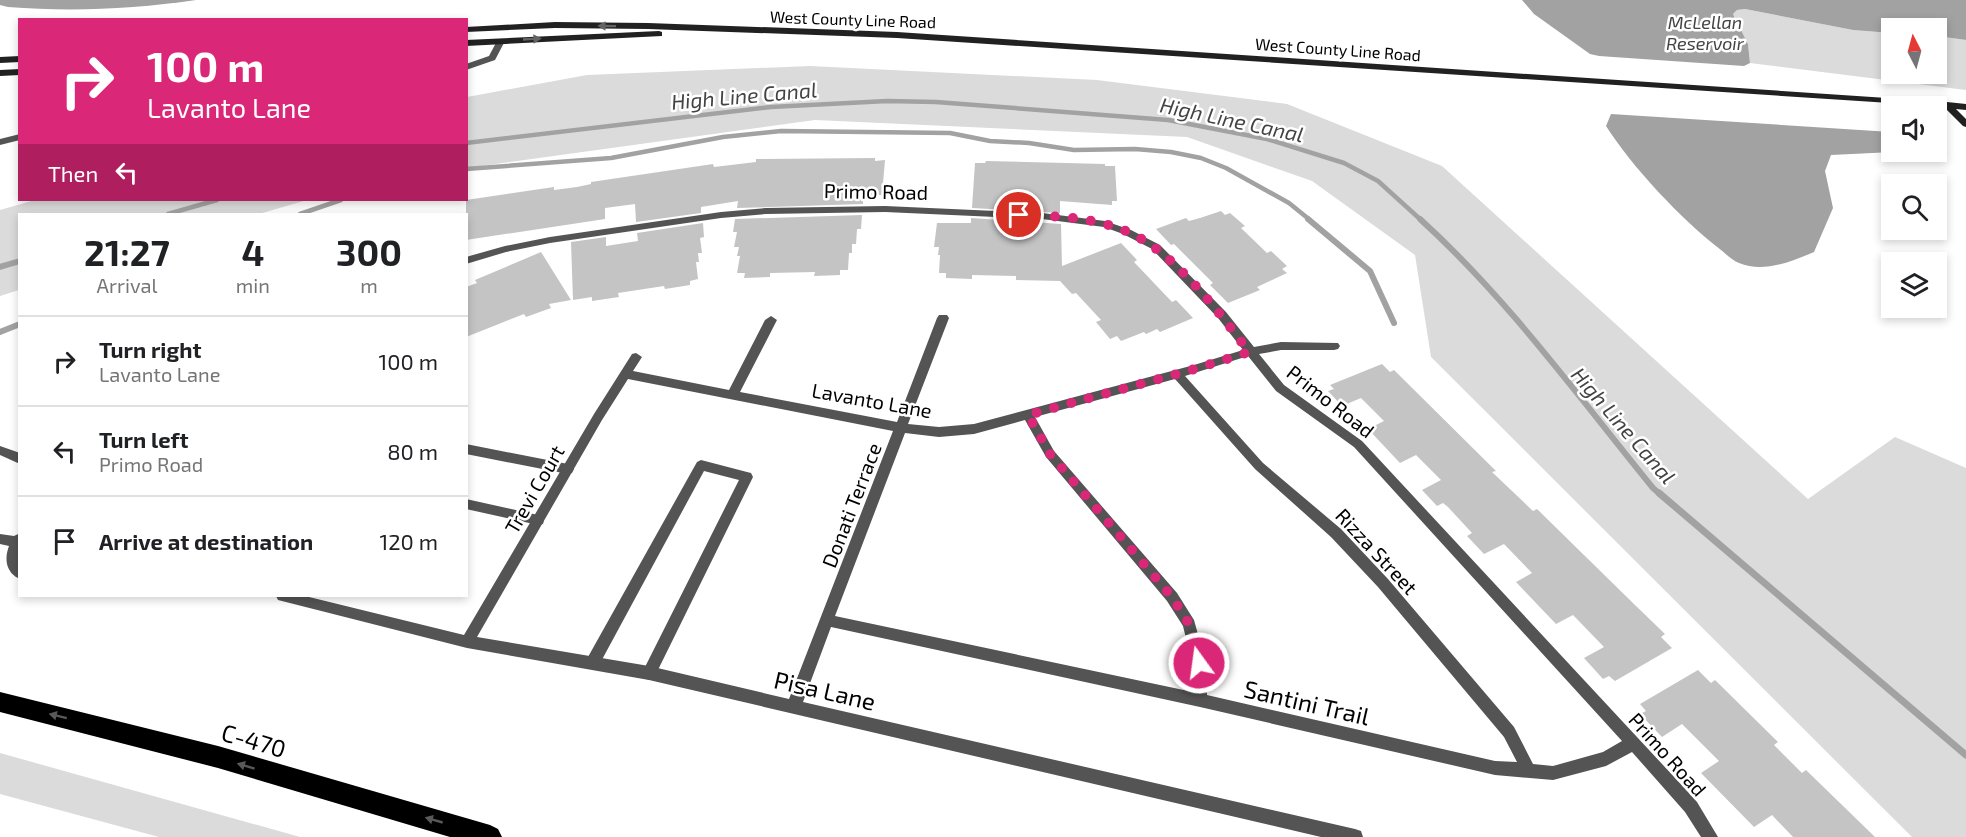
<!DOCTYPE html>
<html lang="en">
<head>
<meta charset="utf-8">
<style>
  :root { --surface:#fff; --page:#f6f6f6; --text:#202124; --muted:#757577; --line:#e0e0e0 }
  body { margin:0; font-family:"Exo 2",sans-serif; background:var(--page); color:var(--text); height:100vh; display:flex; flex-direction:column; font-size:22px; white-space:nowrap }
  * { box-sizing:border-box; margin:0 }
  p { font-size:20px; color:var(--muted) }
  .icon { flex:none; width:33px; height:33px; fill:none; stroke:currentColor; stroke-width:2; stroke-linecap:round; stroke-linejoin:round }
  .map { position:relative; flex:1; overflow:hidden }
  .sheet { position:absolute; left:18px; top:213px; width:450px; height:384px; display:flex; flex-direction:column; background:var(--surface); border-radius:0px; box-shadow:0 3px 9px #0003 }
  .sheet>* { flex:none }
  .top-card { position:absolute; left:18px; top:18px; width:450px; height:183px; border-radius:0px; box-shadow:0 3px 9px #0003; background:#db2777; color:#fff; overflow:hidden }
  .needle { width:39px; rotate:354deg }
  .buttons { position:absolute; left:1881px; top:18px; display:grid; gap:12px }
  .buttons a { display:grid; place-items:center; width:66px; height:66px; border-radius:0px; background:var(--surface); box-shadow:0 3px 9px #0003; font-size:30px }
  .pin { position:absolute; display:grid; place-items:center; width:51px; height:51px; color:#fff; margin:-26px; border:3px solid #fff; border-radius:50%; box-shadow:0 2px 6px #0007 }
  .me { position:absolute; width:66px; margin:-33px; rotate:346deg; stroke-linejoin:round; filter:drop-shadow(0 0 4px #0008) }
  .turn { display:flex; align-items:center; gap:21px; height:126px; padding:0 30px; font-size:27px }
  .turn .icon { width:78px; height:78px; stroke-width:2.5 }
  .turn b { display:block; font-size:42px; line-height:51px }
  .then { display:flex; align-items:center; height:57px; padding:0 30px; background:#0003; gap:12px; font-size:22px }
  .eta { display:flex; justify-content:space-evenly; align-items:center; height:102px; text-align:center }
  .eta b { font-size:36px; font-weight:700; line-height:42px }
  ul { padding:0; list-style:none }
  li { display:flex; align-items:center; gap:18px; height:90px; padding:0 30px; border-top:2px solid var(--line) }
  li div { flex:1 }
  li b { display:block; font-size:22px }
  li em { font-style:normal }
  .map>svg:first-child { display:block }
  .green { fill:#dbdbdb }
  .water { fill:#a2a2a2 }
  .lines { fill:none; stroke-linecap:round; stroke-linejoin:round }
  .stream-far2 { stroke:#a2a2a2; stroke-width:4.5 }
  .stream-far1 { stroke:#a2a2a2; stroke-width:6 }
  .stream { stroke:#a2a2a2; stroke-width:7 }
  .building { fill:#c4c4c4 }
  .lane { fill:#545454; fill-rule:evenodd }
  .street { fill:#545454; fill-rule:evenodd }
  .secondary { fill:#212121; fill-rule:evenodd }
  .highway { fill:#000; fill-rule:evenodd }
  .oneway { fill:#646464 }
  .oneway2 { fill:#595959 }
  .route { stroke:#db2777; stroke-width:10; stroke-dasharray:0 18 }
  .labels { text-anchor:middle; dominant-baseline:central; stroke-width:5; stroke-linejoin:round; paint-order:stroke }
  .far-street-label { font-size:16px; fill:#000; stroke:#fff }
  .far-water-label { font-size:18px; font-style:italic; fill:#434343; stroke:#fff }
  .street-label { font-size:20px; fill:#000; stroke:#fff }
  .water-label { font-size:21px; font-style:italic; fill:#434343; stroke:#fff }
  .near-street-label { font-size:24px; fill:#000; stroke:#fff }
</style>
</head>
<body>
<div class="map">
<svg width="1966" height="837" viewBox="0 0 1966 837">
  <rect width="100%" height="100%" fill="#fff"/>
  <g class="green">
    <polygon points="1745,9 1853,30 1891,33 1892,74 1936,74 1937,36 1966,40 1966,90 1750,63 1748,44 1733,14 1737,10"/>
    <polygon points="810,66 1097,80 1287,104 1442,166 1808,499 1895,437 1966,468 1966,837 1912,837 1431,357 1415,255 1312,181 1187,137 815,120 467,168 467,97 587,75"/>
    <polygon points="35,200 307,200 259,214 20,214 19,290 0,296 0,210"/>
    <polygon points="0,753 300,837 159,837 0,794"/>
  </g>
  <g class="water">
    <path d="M0,0H196C133,9 72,12 8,7L0,5Z"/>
    <polygon points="1522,0 1966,0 1966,40 1937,36 1936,28 1892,28 1891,33 1853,30 1745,9 1737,10 1733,14 1748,44 1750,63 1744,66 1599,56 1590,54 1534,14"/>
    <path d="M1611,114L1891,132L1893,152L1831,155L1825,171L1833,208L1814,252C1791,262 1763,273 1739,263C1733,261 1726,254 1721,250C1682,220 1632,167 1606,126Z"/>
  </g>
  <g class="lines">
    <g class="stream-far2">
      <polyline points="466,143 771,107 887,101 936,102 1168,120 1267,139 1344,163 1378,181 1421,220"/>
      <polyline points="466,169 611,158 723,137 781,131 950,133 990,141 1029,143 1074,150 1135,149 1171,152 1201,158 1226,168 1289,203 1310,220"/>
      <polyline points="168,214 217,200"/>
      <polyline points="300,214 341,200"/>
    </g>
    <g class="stream-far1">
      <polyline points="1308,219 1370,271 1394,323"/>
      <path d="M1420,219C1508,299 1578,396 1653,488L1661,495"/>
      <polyline points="0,267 20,261"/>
      <polyline points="0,332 20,324"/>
    </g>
    <polyline class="stream" points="1659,493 1966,755"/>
  </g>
  <g class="building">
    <polygon points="875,158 875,161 885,160 882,195 877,195 877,198 863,198 863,204 737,208 738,201 701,207 701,213 636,222 635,204 605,208 605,219 466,240 466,200 554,187 554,190 577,187 591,184 591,182 713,164 714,167 756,162 756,159"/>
    <polygon points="986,161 1105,164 1105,166 1115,166 1117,201 1112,201 1112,205 1060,201 1060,213 972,208 975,163 985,163"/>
    <polygon points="1221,211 1225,215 1230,213 1245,226 1241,228 1267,253 1271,251 1287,266 1282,269 1287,273 1257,287 1260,290 1228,303 1210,285 1213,283 1174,244 1171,245 1156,229 1186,218 1189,221 1200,218"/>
    <polygon points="862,215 861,229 857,229 856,244 852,244 852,253 849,253 848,270 840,270 840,275 814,276 815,272 770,273 770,277 744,278 745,273 737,273 740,256 737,256 739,247 734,247 737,232 733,232 735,219"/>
    <polygon points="971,218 1061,224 1062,266 1121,243 1137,260 1134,262 1172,302 1176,300 1193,318 1160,332 1157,329 1146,334 1144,332 1121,341 1117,336 1110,339 1096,322 1101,320 1076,293 1072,294 1060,281 1016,280 1016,276 972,275 972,279 946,278 946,273 939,273 940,255 938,255 939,247 934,247 937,223 971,223"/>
    <polygon points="703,223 704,237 700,238 702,253 698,253 699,262 696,262 698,279 690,281 690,285 665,289 664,286 618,293 619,297 592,301 592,297 573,300 571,242 606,237 606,246 638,241 637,233"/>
    <polygon points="541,252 571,300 549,304 551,308 526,317 524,314 466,337 466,287 477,283 475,280"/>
    <polygon points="1382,364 1390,372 1394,370 1496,471 1492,472 1533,511 1537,509 1636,606 1665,634 1661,637 1672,648 1615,681 1609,676 1603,679 1584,658 1604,647 1573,615 1556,624 1516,582 1532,573 1504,544 1484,554 1467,536 1472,533 1448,507 1443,503 1437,506 1422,490 1441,480 1416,455 1400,463 1368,429 1384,421 1361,398 1342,406 1328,391 1334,389 1330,385"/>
    <polygon points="1698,670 1711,683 1715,680 1778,742 1774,745 1802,773 1806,770 1875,837 1793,837 1772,815 1754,827 1701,773 1719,761 1682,724 1662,737 1640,714 1646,711 1640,704"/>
  </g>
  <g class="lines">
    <g class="lane">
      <polygon points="466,444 568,464 572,465 574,469 572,473 568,474 466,454"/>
      <polygon points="0,446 20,453 20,464 0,455"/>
      <polygon points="701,460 747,472 751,473 753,477 654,678 649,680 644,678 642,673 739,480 704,471 598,667 593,668 588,667 586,662 588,657 697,462"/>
      <polygon points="466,499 538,515 543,516 544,520 543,524 538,525 466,509"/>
    </g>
    <g class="street">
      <polygon points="498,39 505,41 495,60 466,70 466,64 489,56"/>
      <polygon points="20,134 20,140 0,145 0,139"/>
      <path d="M885,206L1042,213L1105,221L1131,230L1160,245L1226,312L1254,347L1281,342L1338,343L1340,346L1338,349L1334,350H1281L1259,354L1284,385L1362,441L1676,779L1697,802L1718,837H1701L1685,812L1632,752L1606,766L1553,780L1495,775L1200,707L831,627L803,702L1355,829L1361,831L1363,837H1321L649,680L467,648L278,600L276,596H305L464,635L594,414L632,354L636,353L642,357L633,371L729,390L765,320L771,316L777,320L740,392L897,422L937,318L939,315H947L949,318L908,424L939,427L974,424L1194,365L1243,350L1218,318L1152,249L1123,234L1104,227L1042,219L885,212L766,214L721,218L550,243L506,252L466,264V257L505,246L550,237L721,212L766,208ZM1248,356L1276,391L1354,447L1622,741L1603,752L1553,766L1533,764L1514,727L1388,579L1341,529L1263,463L1185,376ZM628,379L893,431L789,699L649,666L477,637L602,420ZM1175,379L1255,469L1331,537L1378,587L1504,737L1517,762L1495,761L1207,695L1206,663L1194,620L1177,593L1054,451L1035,417ZM1025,420L1046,457L1167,601L1183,626L1192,663L1193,692L835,616L905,433L939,437L974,434Z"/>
      <path d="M20,533V579C6,573 4,559 9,546L0,544V534L14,536Z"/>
    </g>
    <g class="secondary">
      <polygon points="555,22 648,23 897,32 1947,102 1966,104 1966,110 1956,109 1966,119 1966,127 1963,126 1945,108 1936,106 897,38 648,29 555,28 466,32 466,27"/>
      <polygon points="659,31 662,32 662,36 466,46 466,40"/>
      <polygon points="20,56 20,62 0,63 0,57"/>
      <polygon points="20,69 20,75 0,76 0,70"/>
    </g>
    <polygon class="highway" points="0,692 218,746 490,825 498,829 502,837 450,837 218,768 0,712"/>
  </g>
  <defs><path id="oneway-solid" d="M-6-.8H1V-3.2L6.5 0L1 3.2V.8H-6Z" transform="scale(1.5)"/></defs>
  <g class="oneway">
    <use href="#oneway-solid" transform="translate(607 26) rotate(-179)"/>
    <use href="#oneway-solid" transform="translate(532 39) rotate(-3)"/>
  </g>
  <g class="oneway2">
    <use href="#oneway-solid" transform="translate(58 716) rotate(-166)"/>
    <use href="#oneway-solid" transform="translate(246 766) rotate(-163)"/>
    <use href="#oneway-solid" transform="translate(434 820) rotate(-164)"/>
  </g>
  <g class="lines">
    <path class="route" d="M1019,215C1055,216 1094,217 1128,232C1174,252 1219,312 1249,352L1195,369L1028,415L1050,454L1172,597L1189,624L1199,663"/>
  </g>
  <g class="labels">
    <g class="far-street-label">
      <text transform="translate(853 19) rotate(2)">West County Line Road</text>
      <text transform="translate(1338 49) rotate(4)">West County Line Road</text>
    </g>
    <g class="far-water-label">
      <text x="1705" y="22">McLellan<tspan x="1705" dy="21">Reservoir</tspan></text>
    </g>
    <g class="street-label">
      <text transform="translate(876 191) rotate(1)">Primo Road</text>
      <text transform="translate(872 400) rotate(10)">Lavanto Lane</text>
      <text transform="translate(1331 401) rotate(38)">Primo Road</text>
      <text transform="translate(534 489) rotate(-60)">Trevi Court</text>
      <text transform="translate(851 505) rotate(-69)">Donati Terrace</text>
      <text transform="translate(1377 551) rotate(47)">Rizza Street</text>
      <text transform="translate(1668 754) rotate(48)">Primo Road</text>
    </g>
    <g class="water-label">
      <text transform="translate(744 95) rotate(-5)">High Line Canal</text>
      <text transform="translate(1232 119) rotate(12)">High Line Canal</text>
      <text transform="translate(1624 425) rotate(49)">High Line Canal</text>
    </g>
    <g class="near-street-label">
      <text transform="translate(825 690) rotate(13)">Pisa Lane</text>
      <text transform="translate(1307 702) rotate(13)">Santini Trail</text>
      <text transform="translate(254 740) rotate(16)">C-470</text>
    </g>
  </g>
</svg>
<div class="buttons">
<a><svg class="needle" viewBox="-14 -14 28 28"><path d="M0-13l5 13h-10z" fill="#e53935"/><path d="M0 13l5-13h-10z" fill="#757577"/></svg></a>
<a><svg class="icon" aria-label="sound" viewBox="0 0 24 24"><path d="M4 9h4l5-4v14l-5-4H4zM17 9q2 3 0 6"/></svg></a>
<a><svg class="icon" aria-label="search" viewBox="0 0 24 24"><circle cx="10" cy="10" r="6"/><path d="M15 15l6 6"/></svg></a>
<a><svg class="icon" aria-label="layers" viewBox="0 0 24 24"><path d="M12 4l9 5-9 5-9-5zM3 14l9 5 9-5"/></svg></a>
</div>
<div class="pin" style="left:1019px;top:215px;background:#d93025"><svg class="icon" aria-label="arrive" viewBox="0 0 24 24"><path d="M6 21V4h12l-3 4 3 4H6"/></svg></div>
<svg class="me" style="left:1199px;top:663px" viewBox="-20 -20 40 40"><circle r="17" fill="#db2777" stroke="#fff" stroke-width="3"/><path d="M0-11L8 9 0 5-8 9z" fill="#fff"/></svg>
<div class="top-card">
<div class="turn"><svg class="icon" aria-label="right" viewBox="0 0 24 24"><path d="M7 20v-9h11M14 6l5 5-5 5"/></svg><div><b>100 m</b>Lavanto Lane</div></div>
<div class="then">Then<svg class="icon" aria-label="left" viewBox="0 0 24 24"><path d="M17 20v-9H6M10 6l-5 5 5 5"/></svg></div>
</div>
<section class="sheet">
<div class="eta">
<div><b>21:27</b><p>Arrival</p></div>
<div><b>4</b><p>min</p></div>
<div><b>300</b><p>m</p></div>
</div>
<ul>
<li><svg class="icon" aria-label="right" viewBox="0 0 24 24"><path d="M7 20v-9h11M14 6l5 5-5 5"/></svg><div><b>Turn right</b><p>Lavanto Lane</p></div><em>100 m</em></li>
<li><svg class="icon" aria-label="left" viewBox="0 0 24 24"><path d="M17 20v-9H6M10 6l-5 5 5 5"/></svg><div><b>Turn left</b><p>Primo Road</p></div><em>80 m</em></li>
<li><svg class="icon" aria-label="arrive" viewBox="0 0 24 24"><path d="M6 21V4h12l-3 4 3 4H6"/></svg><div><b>Arrive at destination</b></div><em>120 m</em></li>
</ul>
</section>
</div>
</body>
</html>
